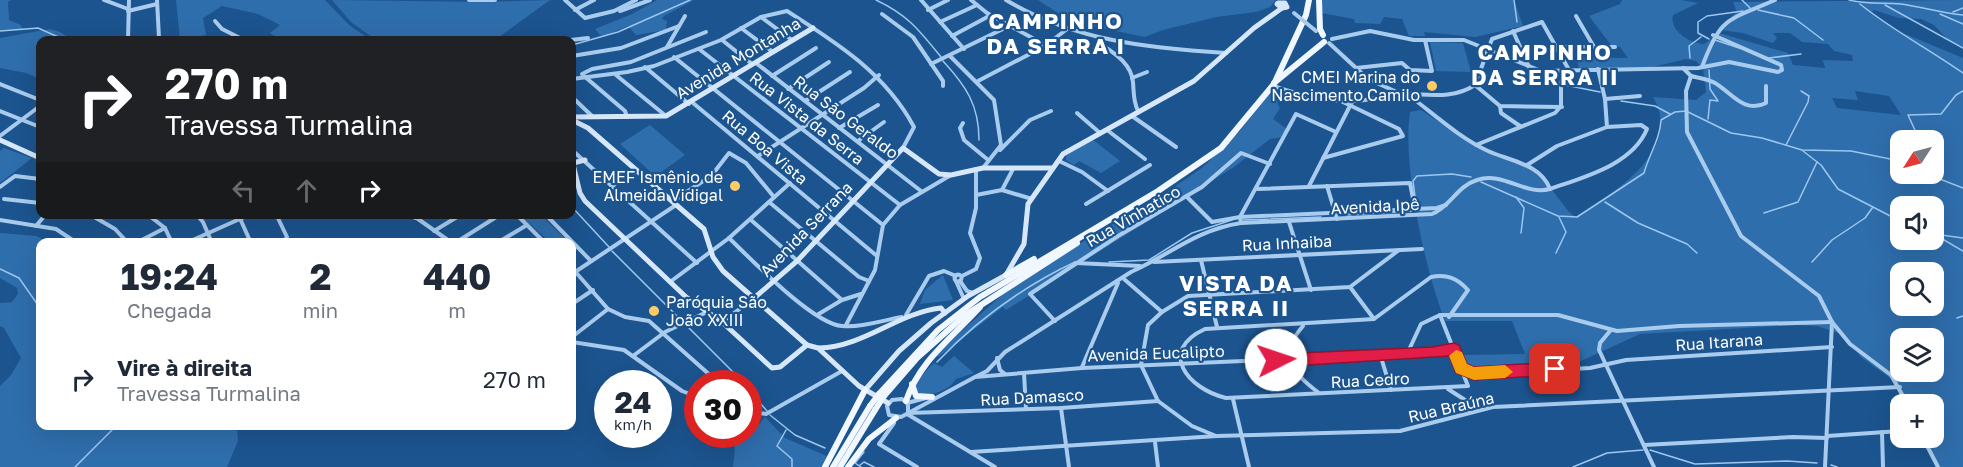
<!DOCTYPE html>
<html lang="pt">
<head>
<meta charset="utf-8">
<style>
  :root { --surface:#fff; --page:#f2f2f3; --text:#1f2937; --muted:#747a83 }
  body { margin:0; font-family:"Golos Text",sans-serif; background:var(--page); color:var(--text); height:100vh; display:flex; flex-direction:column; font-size:22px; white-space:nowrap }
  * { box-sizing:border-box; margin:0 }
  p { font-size:20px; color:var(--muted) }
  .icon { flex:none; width:33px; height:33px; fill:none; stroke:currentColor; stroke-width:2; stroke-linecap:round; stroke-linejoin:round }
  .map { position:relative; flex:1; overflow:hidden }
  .side { position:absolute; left:36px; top:238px; width:540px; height:192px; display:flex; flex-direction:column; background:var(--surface); border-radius:12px; box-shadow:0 6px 24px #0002 }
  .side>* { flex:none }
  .guide { position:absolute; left:36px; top:36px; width:540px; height:183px; border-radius:12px; box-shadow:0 6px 24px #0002; background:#202124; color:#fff; overflow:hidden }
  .needle { width:39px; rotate:234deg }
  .buttons { position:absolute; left:1890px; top:130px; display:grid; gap:12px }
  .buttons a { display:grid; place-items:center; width:54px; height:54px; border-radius:12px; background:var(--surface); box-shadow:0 6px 24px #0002; font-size:30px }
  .speed { position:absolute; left:594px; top:370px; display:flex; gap:12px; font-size:30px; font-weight:700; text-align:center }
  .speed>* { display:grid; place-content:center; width:78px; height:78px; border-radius:50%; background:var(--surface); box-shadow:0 6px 24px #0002; line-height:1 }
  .speed small { font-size:15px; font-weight:400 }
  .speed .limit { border:9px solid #d22; background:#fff; color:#111 }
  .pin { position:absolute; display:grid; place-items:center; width:51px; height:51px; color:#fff; margin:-26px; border-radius:12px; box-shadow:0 3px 9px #0006 }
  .me { position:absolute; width:66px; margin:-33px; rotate:86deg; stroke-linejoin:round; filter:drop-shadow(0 0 4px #0008) }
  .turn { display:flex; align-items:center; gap:21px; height:126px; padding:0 30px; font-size:27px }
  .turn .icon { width:78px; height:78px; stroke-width:2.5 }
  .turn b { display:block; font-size:42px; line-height:51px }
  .lanes { display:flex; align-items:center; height:57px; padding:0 30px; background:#0003; justify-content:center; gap:30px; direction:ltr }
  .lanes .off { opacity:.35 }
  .eta { display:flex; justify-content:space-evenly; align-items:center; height:102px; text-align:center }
  .eta b { font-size:36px; font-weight:700; line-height:42px }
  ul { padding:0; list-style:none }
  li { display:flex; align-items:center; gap:18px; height:78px; padding:0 30px }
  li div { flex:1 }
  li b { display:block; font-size:22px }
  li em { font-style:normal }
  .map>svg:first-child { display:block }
  .green { fill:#2f6eac; fill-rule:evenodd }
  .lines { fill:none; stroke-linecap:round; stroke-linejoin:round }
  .stream { stroke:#9cc7f0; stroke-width:1.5 }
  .street { stroke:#a9ccee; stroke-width:4 }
  .secondary { stroke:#d6e7fa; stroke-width:5 }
  .primary { stroke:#f0f7ff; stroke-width:6 }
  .street-bridge { stroke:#a9ccee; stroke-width:4 }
  .primary-bridge { stroke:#f0f7ff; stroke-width:6 }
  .route { fill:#e11d48; stroke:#92132f; stroke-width:1.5 }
  .slow { fill:#f59e0b }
  .poi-dot { fill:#fecb67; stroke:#1c548f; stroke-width:2 }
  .labels { text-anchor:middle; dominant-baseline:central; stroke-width:4.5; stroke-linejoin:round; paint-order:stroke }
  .street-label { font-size:16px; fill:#fff; stroke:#1c548f }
  .poi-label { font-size:16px; fill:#fff; stroke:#1c548f; text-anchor:end }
  .district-label { font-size:22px; font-weight:bold; letter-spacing:1.5px; fill:#fff; stroke:#1c548f }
</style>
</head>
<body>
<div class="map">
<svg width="1963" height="467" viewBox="0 0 1963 467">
  <rect width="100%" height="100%" fill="#1c548f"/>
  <g class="green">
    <polygon points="0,0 11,0 8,2 9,20 21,25 22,29 0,30"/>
    <polygon points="176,0 325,0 349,25 371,40 280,40 270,33 280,25 258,14 222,6 203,18 206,35 180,40"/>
    <polygon points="332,0 484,2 550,0 499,37 505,40 376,40 351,22"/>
    <polygon points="657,0 694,0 664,16 662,19 667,21 666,30 636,35 628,26 602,37 595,29 632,14"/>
    <polygon points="1038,0 1276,0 1270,7 1256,12 1216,17 1163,30 1145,37 1072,22"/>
    <polygon points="1320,0 1514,0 1523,26 1475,37 1424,32 1425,36 1409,36 1402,19 1384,17 1380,24 1355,23 1354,19 1322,13"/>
    <path d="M1622,0H1681L1698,3L1673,15C1669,31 1690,43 1704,44L1719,33L1788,53L1793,65L1825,68L1823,60L1853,61L1852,55L1834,51L1828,44L1802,42L1790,33H1773L1777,38L1773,43L1743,33L1721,30L1722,25L1737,12L1733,2L1963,0V47L1949,41L1934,25L1921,19L1899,18L1874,10L1872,12L1898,31L1963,58V467H1940L1922,438H1934V405H1906L1891,379L1861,357L1842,334L1817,326L1797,325L1640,334L1570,366L1466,367L1460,363L1459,358L1464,355L1525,354L1512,321H1445C1425,269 1402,167 1410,112L1421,110L1480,149L1527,168L1543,178L1569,212L1576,217C1615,192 1684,150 1653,97L1696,100L1706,92L1703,68L1696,61L1686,59L1640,70L1579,68L1576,57L1628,58L1620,47L1611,45L1589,16L1620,4ZM1855,91L1889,96L1901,115L1837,108L1832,98L1858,100ZM1900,141H1934V174H1900ZM1900,207H1934V240H1900ZM1900,273H1934V306H1900ZM1900,339H1934V372H1900Z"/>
    <polygon points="50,29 60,32 73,40 40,40 40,79 26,73 0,68 0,38"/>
    <polygon points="1430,42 1463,43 1471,72 1436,71"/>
    <polygon points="1271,90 1285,95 1277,103 1280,108 1273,119 1287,129 1282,137 1270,139 1234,167 1006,310 1003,307 938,357 936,354 1020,279 1164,194 1202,168 1240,131"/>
    <polygon points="650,125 685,155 660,173 653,174 620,144"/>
    <polygon points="1092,139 1120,161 1101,173 1079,161 1074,165 1066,160 1066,155"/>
    <polygon points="4,148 32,158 0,183 0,151"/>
    <polygon points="520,215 541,215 570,243 551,243"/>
    <polygon points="0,233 36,236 51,243 40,243 40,426 237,426 238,441 227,467 0,467 0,386 11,375 21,358 4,328 0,326 0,303 12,302 18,294 17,288 0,278"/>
    <polygon points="943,275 953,300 920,304 925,290"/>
    <path d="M954,356L974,373L956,379C950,390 928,399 916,392V381L934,363L942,367Z"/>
    <polygon points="765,417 785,438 829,457 823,467 733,467 735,448 727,435 748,435 749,420 758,426"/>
  </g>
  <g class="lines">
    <g class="stream">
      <path d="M876,0C908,15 919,30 941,57"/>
      <polyline points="1514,0 1517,22"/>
      <polyline points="1742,0 1750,8"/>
      <path d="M1849,0C1868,5 1883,2 1901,4C1922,7 1942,13 1963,15"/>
      <path d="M1860,4C1892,30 1929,49 1963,73"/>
      <polyline points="1885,5 1963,48"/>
      <polyline points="1758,10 1794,18 1823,40"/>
      <polyline points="1953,12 1963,8"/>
      <polyline points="1940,14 1963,24"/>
      <polyline points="0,31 38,28 65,40"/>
      <polyline points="1709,39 1698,33 1698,22 1707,16 1743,11"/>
      <polyline points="1715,40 1739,48"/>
      <polyline points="572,45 618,32 690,0"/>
      <polyline points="1690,58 1689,46 1701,37"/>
      <polyline points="1769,58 1801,54"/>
      <path d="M943,61C966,86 979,105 979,140"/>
      <polyline points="1565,85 1600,92"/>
      <polyline points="1621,101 1655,106 1670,114"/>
      <polyline points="1708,119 1710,100 1718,101 1710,89 1709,70"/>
      <polyline points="1920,141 1908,115 1941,114 1956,95 1963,91"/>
      <polyline points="1786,145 1808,102 1809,96 1801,91"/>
      <polyline points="1803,151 1821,165 1838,189 1900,221"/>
      <polyline points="1927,174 1963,188"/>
      <path d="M1481,182L1558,216L1577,217L1644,173C1649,154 1660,140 1661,120L1675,112L1686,111L1731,133L1762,138L1802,150L1851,151L1900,161"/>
      <polyline points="1516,197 1524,208 1521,233"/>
      <polyline points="1605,202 1638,223 1687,244 1697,253"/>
      <polyline points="1416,204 1413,181 1417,176 1452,174 1471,177"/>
      <polyline points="572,207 609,247"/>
      <polyline points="1764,213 1798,202 1817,162"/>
      <polyline points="1346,215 1416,211"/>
      <polyline points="1243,220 1321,217"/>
      <polyline points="1934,234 1963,251"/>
      <polyline points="1934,234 1963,238"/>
      <polyline points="612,251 745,384"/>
      <polyline points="1556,253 1566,232 1559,217"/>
      <polyline points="1109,262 1149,260 1192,233 1232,220"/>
      <polyline points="1812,262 1832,240 1865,218 1873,207"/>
      <polyline points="0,269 19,278 40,308"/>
      <polyline points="1957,318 1963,316"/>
      <path d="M937,362C976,321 1024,286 1075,262"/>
      <polyline points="748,389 767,411"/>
      <polyline points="770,415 795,435 825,448"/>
      <polyline points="786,430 777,446 792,459 792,467"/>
      <polyline points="1650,450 1695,464 1787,461 1817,463"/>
      <polyline points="860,465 864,462 874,467"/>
      <polyline points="1831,465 1837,467"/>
      <polyline points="75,467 116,426"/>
      <polyline points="861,467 855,463 864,452"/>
      <polyline points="1573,467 1607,453 1643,450"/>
    </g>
    <g class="street">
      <polyline points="104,0 128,9"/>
      <polyline points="157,0 159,38"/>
      <polyline points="469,0 495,0"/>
      <polyline points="565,0 585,18 614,11 636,0"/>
      <polyline points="921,0 964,49"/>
      <polyline points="971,0 987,13 1045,45"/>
      <path d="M1006,0C1075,41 1148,48 1226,53"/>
      <polyline points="575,10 594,0"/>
      <polyline points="928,10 948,0"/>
      <polyline points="128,11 157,4"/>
      <polyline points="620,11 650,0"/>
      <polyline points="882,14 913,37 943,81 943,86"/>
      <polyline points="1576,16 1594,47"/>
      <polyline points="761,17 792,40"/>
      <polyline points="215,21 222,29 244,40"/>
      <polyline points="940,22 977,5"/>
      <polyline points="741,28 773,52"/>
      <polyline points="1513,31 1529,67"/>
      <polyline points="952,36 991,15"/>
      <polyline points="1332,39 1370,31 1414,40 1464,40 1541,71 1698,68 1729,62 1778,72 1782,70 1781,65 1713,35"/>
      <polyline points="128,40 129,0"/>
      <polyline points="571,40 588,38"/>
      <polyline points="722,40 752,64"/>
      <path d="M1098,42C1112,52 1131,62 1133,82C1134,93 1133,101 1138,111"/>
      <polyline points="1329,43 1368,79 1399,93"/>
      <polyline points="667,47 685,16"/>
      <polyline points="1558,47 1615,47"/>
      <polyline points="699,49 900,205"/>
      <polyline points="572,56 621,48 679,26"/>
      <polyline points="950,56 994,100 1001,145 983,168"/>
      <polyline points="674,57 883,225"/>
      <polyline points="756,63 921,191"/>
      <polyline points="931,64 1011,25"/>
      <polyline points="645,67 689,104"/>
      <path d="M1702,67C1721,15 1728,21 1775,0"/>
      <polyline points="1356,68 1402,63 1410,70 1432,71 1425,40"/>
      <polyline points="1683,68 1691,76 1686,91 1687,132 1741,236 1819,296 1832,322 1850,344 1891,375 1908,405"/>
      <polyline points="582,74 592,69 631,62 706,32"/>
      <polyline points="616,75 666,116"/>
      <polyline points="584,76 625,111 627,117"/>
      <polyline points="772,76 816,48"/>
      <path d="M1691,76C1699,78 1708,79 1715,83C1732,93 1744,114 1766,103V86"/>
      <polyline points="1132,78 1147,72"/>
      <path d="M572,79L627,72L654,66L721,40L761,17L787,11C837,43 885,73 914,127L903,148"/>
      <polyline points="978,81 1045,46 1067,29"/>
      <polyline points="0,84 40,100"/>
      <polyline points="1475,85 1500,106 1562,107"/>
      <path d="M1273,86C1302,96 1334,104 1365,100C1378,98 1390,94 1402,94C1428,94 1452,100 1475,85L1492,39L1542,22L1569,70L1561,82V106L1555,113L1476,145"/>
      <polyline points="788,89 829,62"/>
      <polyline points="572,97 592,116"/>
      <polyline points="1605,99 1640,96"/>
      <polyline points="805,101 850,72"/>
      <polyline points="693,103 877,256"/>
      <polyline points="1500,106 1501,113 1520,126"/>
      <polyline points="0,111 40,127"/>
      <polyline points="1077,113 1100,133"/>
      <polyline points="1132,116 1176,147"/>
      <polyline points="963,123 960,128 964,140 987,159"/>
      <polyline points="839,128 878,105"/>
      <polyline points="1107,130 1145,159"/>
      <polyline points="0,136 40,106"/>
      <polyline points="858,141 884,122"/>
      <polyline points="572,150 697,263"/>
      <polyline points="1000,150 1030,120 1051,111"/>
      <polyline points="758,156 864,88 879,75"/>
      <polyline points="1323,158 1403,136 1399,129 1341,101"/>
      <polyline points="1059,161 1082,172 1108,191"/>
      <polyline points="1527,165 1557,146 1607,127 1605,99 1598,69"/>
      <polyline points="611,186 637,171"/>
      <polyline points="1309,186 1353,100"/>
      <polyline points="1327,186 1337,219"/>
      <polyline points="0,187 15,176 40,179"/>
      <polyline points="1257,189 1410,183 1415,209"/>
      <path d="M1550,189C1584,177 1632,165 1647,129L1641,125L1607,127"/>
      <polyline points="1002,190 1013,169"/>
      <polyline points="976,195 1002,190 1032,199"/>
      <polyline points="1188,198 1212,222 1240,217 1437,208 1446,205"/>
      <polyline points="4,199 40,203"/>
      <polyline points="672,202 712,175 729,153 746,163 774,197"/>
      <polyline points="769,202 859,277 869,281"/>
      <polyline points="1086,204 1150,165"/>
      <polyline points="89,214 115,229 128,243"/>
      <polyline points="147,214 165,228 172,243"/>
      <polyline points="196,214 203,222 212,243"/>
      <polyline points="238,214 251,243"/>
      <polyline points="276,214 287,237 283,243"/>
      <polyline points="411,214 452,243"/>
      <polyline points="516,214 545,243"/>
      <polyline points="545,214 591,261"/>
      <polyline points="415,218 421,214"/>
      <polyline points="0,220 56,229 77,243"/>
      <polyline points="751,220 842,300 861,294"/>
      <polyline points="1289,222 1311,290"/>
      <polyline points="1241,223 1240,217 1296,114 1336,132"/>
      <polyline points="36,226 46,214"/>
      <polyline points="434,231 462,214"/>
      <path d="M729,238C751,259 813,324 842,326C860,328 884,320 902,317"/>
      <polyline points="136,243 165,228"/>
      <polyline points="186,243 251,214"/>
      <polyline points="455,243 501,214"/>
      <polyline points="497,243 527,225"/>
      <polyline points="1201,260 1217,327"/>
      <polyline points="1154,262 1422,249"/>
      <polyline points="1076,263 1140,266"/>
      <polyline points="572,268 608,309 625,317 649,321 720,384"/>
      <polyline points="572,274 676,205"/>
      <circle cx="958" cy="278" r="3.5"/>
      <polyline points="962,276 976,269 980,258 970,233 976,208 976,169"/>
      <polyline points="1124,279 1162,312"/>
      <polyline points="956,281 964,299"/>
      <polyline points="960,281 967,291 973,293"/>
      <polyline points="670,282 729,238 790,183"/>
      <polyline points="1350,287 1374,319"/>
      <polyline points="572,304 593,290"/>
      <polyline points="817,315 842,300"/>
      <polyline points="906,315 929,276 944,271 956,276"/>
      <polyline points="1440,315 1558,315 1617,331 1679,326 1832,322"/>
      <polyline points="1055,321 1030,294 1118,236 1202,187 1241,153 1270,164"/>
      <polyline points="722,322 753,299"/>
      <polyline points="846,325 875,270 883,225 900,205 951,175"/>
      <path d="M1303,326C1277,356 1291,372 1319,393"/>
      <polyline points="1610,331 1600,343 1599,350 1654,467"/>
      <polyline points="572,337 608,309"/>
      <polyline points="572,342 624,350 682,391 698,397"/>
      <path d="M1408,352L1421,324L1440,315L1468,386L1226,398C1188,389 1157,351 1205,329L1374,319L1431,277C1447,274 1457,278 1468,290L1449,317"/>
      <polyline points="1380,354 1391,390"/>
      <polyline points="633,356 665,332 707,312"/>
      <polyline points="997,358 1000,370 1005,374"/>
      <polyline points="1082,367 1118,283"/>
      <polyline points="1462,369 1474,374 1590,368 1626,360 1832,347"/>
      <polyline points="1024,373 1026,409"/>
      <path d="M975,377L987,371L1005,352L1131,272C1171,254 1196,230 1241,223L1432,214C1450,207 1457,186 1477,180C1503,171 1525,196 1550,189C1541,164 1510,161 1488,151C1458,137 1433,113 1407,94"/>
      <polyline points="1448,389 1479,409"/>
      <polyline points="1233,399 1249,467"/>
      <polyline points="907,403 926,398"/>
      <polyline points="1061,408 1069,467"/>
      <polyline points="748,411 766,414 842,371"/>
      <polyline points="908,412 908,404 902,399 892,400 887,406 889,415 901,417 975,377 1082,368 1432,353 1454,349"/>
      <polyline points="908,413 1061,408 1158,401"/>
      <polyline points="907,414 995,467"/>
      <polyline points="894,423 879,444 917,467"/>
      <polyline points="1882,432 1883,467"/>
      <polyline points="1216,436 1192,426 1158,401 1141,365 1148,325 1162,312 1188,296 1350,287 1399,250"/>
      <polyline points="1827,436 1900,431"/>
      <polyline points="1923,438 1938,467"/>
      <polyline points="1155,442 1158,467"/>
      <polyline points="1644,445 1793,437 1827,438"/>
      <polyline points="971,452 1217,436 1400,431 1493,407 1900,387"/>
      <polyline points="1825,467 1832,322"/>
    </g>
    <g class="secondary">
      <polyline points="1277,4 1282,8 1287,7 1285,3 1278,3"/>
      <polyline points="572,117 666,116 813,28"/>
      <polyline points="572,120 588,128 704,229 713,257 723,271 807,345 818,348 859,386 888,403"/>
      <polyline points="0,140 40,158"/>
      <polyline points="572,160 580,193 585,201 686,297 722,322 772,368 780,367 807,345"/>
      <polyline points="573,163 585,160"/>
      <polyline points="753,299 797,261 903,148 939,174 951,175 983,168 1051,168"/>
      <path d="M819,348C864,347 897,313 941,308L945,313"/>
      <polyline points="865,390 899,351 931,323 968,296 1006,275 1024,244 1028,204 1063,154 1194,81 1254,28 1282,8"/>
    </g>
    <g class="primary">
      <polyline points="1319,0 1320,29 1323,35"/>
      <polyline points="1274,83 1324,42"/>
      <polyline points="1006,275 1034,259"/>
      <polyline points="912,384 916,396 932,397"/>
      <polyline points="879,394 938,330 980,297 1158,191 1221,148 1274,84 1306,15 1309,0"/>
      <polyline points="884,396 917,358 964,316 1077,243"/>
      <path d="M906,401C919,361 953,337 980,307"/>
      <polyline points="825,467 865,390"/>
      <polyline points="833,467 870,406"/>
      <polyline points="840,467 875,410"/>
      <polyline points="848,467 869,439 896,418"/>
    </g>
    <polyline class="street-bridge" points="1294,13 1316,31"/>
    <g class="primary-bridge">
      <polyline points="870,406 879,394"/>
      <polyline points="875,410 884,396"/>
    </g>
  </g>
  <polygon class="route" points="1454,343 1459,345 1467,364 1474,367 1555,362 1563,369 1555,375 1474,380 1456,373 1449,356 1276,367 1269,360 1276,354 1432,347"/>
  <polygon class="slow" points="1456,350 1462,352 1467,364 1474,367 1505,365 1513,372 1505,378 1474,380 1456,373 1449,356"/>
  <g class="poi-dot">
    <circle cx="1432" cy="86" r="6"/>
    <circle cx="735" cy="186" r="6"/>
    <circle cx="654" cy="311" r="6"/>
  </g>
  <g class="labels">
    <g class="street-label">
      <text transform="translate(738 58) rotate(-31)">Avenida Montanha</text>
      <text transform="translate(846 117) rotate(37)">Rua São Geraldo</text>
      <text transform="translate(807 118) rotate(38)">Rua Vista da Serra</text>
      <text transform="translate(765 147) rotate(40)">Rua Boa Vista</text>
      <text transform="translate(1375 206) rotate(-3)">Avenida Ipê</text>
      <text transform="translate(1133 216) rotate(-30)">Rua Vinhatico</text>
      <text transform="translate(806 229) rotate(-46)">Avenida Serrana</text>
      <text transform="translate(1287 243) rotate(-3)">Rua Inhaiba</text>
      <text transform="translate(1719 342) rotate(-4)">Rua Itarana</text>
      <text transform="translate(1156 353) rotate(-2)">Avenida Eucalipto</text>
      <text transform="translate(1370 380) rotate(-3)">Rua Cedro</text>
      <text transform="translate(1032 397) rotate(-3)">Rua Damasco</text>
      <text transform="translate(1451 407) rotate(-13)">Rua Braúna</text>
    </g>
    <g class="poi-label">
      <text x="1420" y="77">CMEI Marina do<tspan x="1420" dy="18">Nascimento Camilo</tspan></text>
      <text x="723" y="177">EMEF Ismênio de<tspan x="723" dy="18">Almeida Vidigal</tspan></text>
      <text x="666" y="302" text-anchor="start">Paróquia São<tspan x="666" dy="18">João XXIII</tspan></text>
    </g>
    <g class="district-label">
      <text x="1056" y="20">CAMPINHO<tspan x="1056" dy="25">DA SERRA I</tspan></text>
      <text x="1545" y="51">CAMPINHO<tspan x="1545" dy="25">DA SERRA II</tspan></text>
      <text x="1236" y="282">VISTA DA<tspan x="1236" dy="25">SERRA II</tspan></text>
    </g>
  </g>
</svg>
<div class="buttons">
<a><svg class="needle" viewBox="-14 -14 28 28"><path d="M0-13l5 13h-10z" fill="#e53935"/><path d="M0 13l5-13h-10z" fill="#747a83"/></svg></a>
<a><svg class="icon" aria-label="sound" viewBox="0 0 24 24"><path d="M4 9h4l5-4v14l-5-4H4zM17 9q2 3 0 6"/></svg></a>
<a><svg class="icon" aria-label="search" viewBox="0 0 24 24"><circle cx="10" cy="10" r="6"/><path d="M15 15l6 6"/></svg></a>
<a><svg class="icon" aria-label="layers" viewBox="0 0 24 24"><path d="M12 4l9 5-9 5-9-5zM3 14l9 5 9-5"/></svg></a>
<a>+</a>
</div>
<div class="speed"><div>24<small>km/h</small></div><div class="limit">30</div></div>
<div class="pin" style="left:1555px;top:369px;background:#d93025"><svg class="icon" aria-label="arrive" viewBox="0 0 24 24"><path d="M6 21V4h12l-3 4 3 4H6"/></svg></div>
<svg class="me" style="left:1276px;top:360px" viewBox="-20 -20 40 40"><circle r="19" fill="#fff"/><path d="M0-13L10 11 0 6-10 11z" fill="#e11d48"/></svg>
<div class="guide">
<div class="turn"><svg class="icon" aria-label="right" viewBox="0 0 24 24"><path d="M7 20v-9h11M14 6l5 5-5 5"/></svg><div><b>270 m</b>Travessa Turmalina</div></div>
<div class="lanes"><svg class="icon off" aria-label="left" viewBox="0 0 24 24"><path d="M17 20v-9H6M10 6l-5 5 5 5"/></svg><svg class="icon off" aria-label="ahead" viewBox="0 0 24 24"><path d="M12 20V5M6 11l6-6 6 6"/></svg><svg class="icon" aria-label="right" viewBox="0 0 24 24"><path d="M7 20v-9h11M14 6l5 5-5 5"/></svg></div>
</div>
<section class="side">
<div class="eta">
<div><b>19:24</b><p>Chegada</p></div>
<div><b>2</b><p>min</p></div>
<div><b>440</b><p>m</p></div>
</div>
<ul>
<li><svg class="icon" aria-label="right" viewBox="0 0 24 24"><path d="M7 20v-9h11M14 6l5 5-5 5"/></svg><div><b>Vire à direita</b><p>Travessa Turmalina</p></div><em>270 m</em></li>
</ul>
</section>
</div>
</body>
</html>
